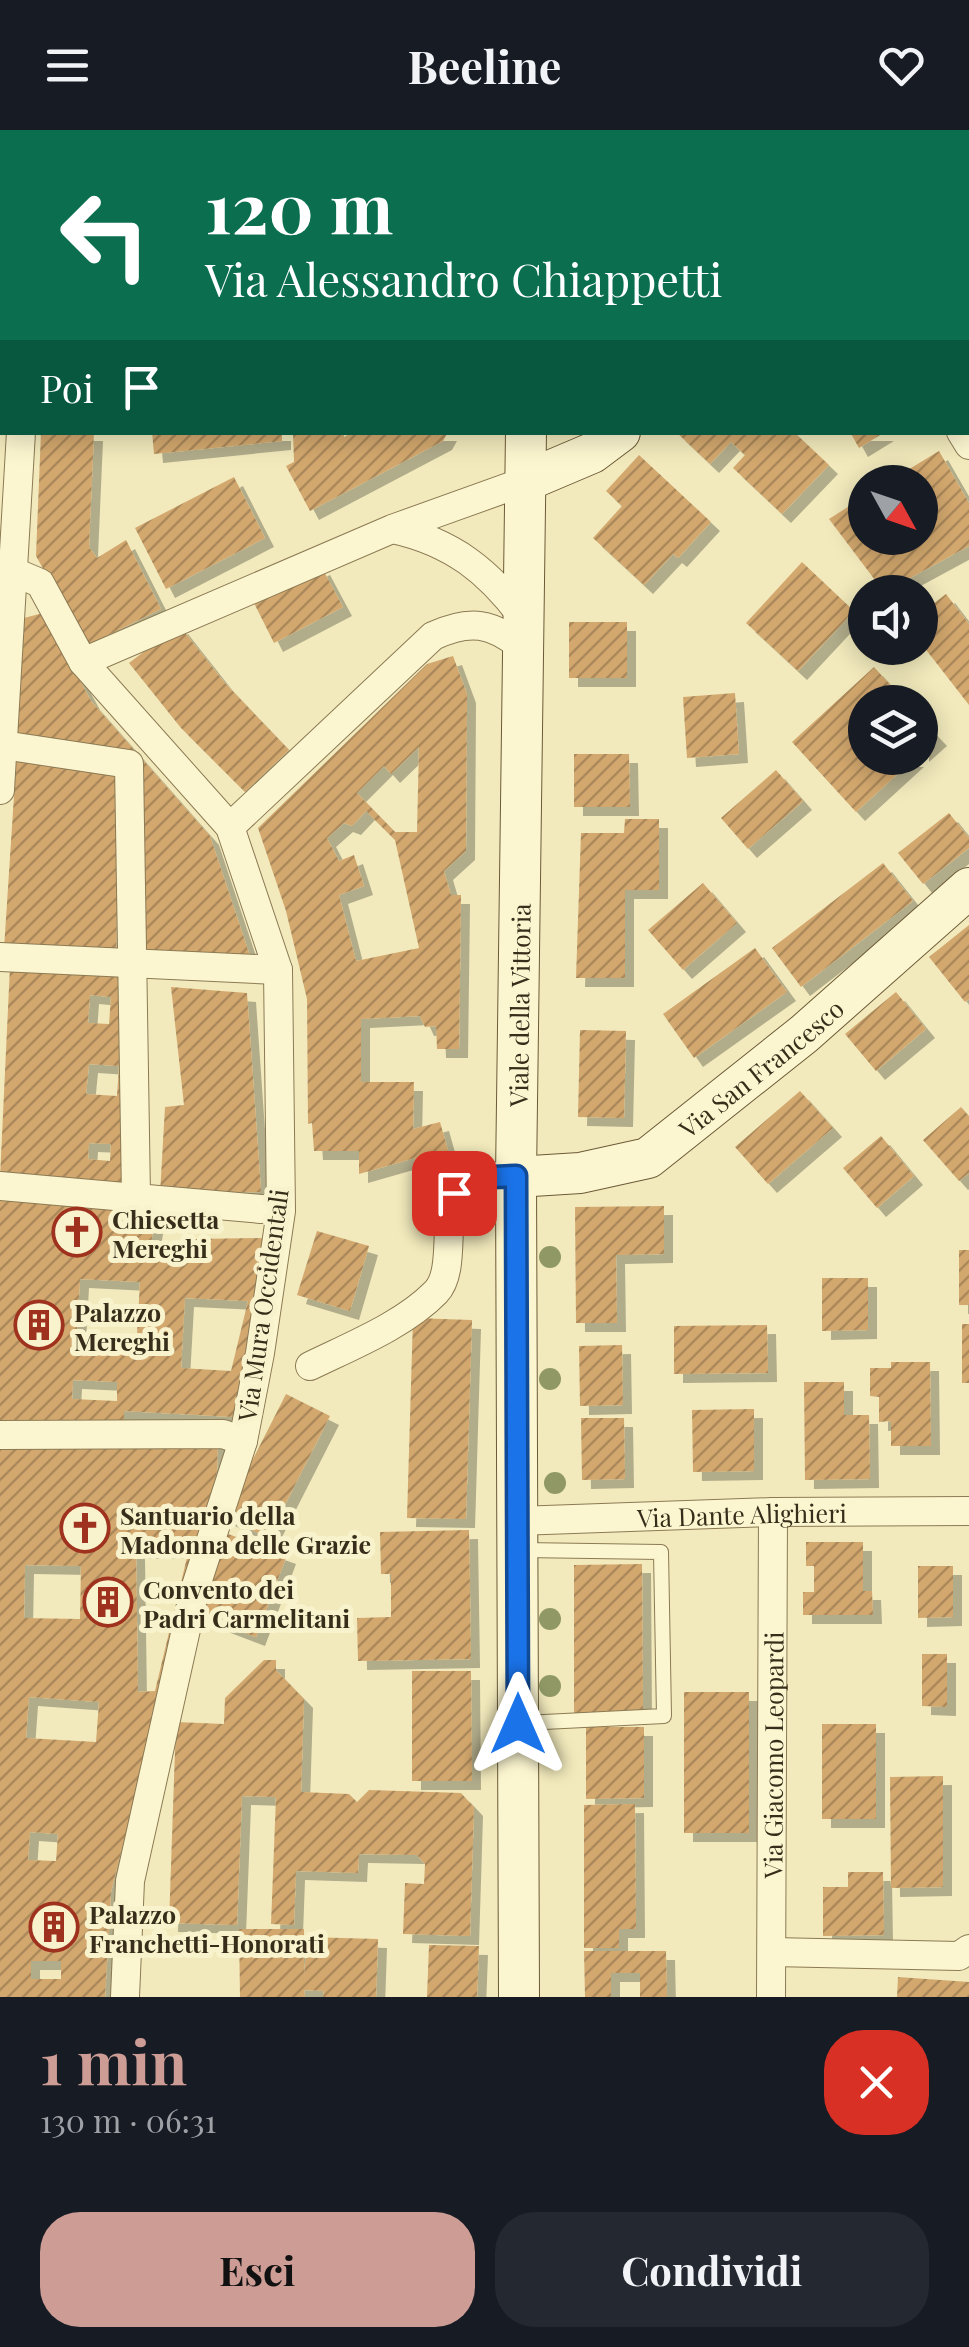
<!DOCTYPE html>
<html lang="it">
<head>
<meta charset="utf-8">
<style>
  :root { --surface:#171b24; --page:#242831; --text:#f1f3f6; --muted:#9ea1a6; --accent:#cc9c95 }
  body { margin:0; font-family:"Playfair Display",serif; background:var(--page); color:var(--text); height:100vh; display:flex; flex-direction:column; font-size:38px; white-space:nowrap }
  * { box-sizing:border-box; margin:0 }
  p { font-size:32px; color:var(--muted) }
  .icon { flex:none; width:55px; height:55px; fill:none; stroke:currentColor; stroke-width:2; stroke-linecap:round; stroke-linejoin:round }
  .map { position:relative; height:1867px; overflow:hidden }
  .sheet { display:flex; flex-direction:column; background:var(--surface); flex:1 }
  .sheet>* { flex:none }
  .top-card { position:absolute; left:0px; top:0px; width:970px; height:305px; box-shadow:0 5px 25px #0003; background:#0b6e4f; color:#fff; overflow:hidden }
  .needle { width:65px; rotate:130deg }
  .tools { position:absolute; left:848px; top:335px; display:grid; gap:20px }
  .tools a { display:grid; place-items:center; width:90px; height:90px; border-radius:50%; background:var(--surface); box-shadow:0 5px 25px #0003; font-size:50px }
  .pin { position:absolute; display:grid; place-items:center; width:85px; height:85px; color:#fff; margin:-42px; border-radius:20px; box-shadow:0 5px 15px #0006 }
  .me { position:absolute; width:110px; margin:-55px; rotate:0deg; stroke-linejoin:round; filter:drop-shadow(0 0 8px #0008) }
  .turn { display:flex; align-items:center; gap:35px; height:210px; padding:0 40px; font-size:45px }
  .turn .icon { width:130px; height:130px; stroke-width:2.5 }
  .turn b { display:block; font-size:70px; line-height:85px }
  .then { display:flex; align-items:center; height:95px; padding:0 40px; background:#0003; gap:20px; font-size:38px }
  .round { display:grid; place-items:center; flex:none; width:105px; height:105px; border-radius:40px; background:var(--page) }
  .headline { display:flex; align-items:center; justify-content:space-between; height:170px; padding:0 40px }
  h1 { font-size:60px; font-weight:700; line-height:75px; color:var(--accent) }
  .button { display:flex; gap:20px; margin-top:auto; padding:20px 40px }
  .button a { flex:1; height:115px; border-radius:40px; background:var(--accent); color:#111; font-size:40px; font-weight:700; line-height:115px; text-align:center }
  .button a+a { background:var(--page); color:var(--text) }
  header { display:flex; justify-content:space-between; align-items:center; height:130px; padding:0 40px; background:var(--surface); font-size:45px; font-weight:700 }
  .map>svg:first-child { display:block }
  .building { fill:url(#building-hatch); fill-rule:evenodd; filter:url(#shadow) }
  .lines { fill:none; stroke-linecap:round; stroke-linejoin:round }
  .lane-casing { stroke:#8b7a54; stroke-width:16 }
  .street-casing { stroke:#8b7a54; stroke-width:30 }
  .secondary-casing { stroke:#6c5a37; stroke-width:42 }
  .lane { stroke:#fcf6d0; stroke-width:14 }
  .street { stroke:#fcf6d0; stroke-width:28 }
  .secondary { stroke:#fcf6d0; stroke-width:40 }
  .tree { fill:#909966 }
  .route-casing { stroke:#114b97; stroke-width:25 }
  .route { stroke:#1a73e8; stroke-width:18 }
  .labels { text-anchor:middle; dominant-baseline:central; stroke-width:10; stroke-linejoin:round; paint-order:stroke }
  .street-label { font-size:25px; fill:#382d1a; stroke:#f8f3cc }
  .poi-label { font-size:25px; font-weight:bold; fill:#382d1a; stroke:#f8f3cc; text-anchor:start }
</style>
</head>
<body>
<header><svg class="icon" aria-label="menu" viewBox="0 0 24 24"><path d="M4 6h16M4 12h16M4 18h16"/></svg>Beeline<svg class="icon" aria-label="heart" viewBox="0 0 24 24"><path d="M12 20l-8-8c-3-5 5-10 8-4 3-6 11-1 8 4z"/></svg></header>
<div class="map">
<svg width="969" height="1867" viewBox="0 0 969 1867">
  <defs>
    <pattern id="building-hatch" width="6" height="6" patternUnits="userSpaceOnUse" patternTransform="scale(2.5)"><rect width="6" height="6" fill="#d3a86e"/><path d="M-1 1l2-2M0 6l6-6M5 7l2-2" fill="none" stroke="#ac895a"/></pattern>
    <filter id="shadow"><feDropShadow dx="9" dy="9" stdDeviation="0" flood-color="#0004"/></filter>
  </defs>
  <rect width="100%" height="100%" fill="#f2eabc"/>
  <g class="building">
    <polygon points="41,302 94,302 89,417 97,428 126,410 161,479 86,516 36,426"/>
    <polygon points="152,302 282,302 282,311 154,324"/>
    <polygon points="293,302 344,302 344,307 353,302 448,302 443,311 310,381 286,336 294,332"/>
    <polygon points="676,302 794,302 829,335 782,384 733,338 745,325 731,312 710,334"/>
    <polygon points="850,302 885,302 859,318"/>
    <polygon points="939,321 969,373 969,416 884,462 829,389 865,366 865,408 920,408 920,352 888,352"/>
    <polygon points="639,325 711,392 678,428 673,424 644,455 593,408 622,376 606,361"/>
    <polygon points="234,347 265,408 166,459 135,398"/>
    <polygon points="802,432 854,481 798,541 746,493"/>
    <polygon points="321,436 343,477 274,513 253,471"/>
    <polygon points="946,464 969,494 969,575 920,512 920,484"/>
    <polygon points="43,483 91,571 210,706 251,829 134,824 134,633 16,613 24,488"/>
    <rect x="569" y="492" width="58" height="56"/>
    <polygon points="179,495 224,552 289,620 245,662 181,598 129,533"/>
    <path d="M453,526L467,564L466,721L444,741L451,765H461L459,919H437L436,896L425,897L420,886L361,889V952H414L413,999L440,992L451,1031L418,1040L415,1028L359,1044V1021H314L312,993L308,994L307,869L286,781L258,698L427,534ZM419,617L417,702H395L357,663L384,636L391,644ZM366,681L395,710L419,818L356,831L339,765L364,756L354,725L339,731L327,708L344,693L352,696Z"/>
    <polygon points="874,537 906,572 865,572 865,628 915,628 856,682 792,612"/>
    <polygon points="735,563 739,624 687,628 683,567"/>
    <polygon points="920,588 938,607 920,623"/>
    <polygon points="17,620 120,635 116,827 4,819"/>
    <polygon points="574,624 629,624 630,677 574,677"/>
    <polygon points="776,640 803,671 748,719 721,688"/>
    <polygon points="949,683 969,708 969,718 923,754 898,723"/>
    <polygon points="625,689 659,689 659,760 625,760 625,848 576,848 581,703 624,703"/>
    <polygon points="883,733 913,771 801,857 772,818"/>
    <polygon points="703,753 737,793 683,840 648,800"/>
    <polygon points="969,795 969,869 965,872 929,827"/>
    <polygon points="755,818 787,862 694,928 663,884"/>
    <path d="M10,836L126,842L127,1059L0,1048ZM90,865L111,867L109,894L88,893ZM89,934L119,936L117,966L86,964ZM89,1013L111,1014L110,1031L88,1029Z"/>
    <polygon points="171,857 247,863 261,1062 160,1064 165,977 184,975"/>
    <polygon points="896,862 926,899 876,941 845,904"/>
    <polygon points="580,900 626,901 624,988 578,987"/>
    <polygon points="800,961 833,998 768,1054 735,1017"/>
    <polygon points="961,977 969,986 969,1043 959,1051 923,1010"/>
    <polygon points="881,1006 914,1046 877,1078 843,1038"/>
    <path d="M0,1061L130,1070L154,1095L150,1120L195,1124V1109L264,1108V1129L234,1287L124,1281V1296H0ZM80,1149L140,1152L136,1222L76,1219ZM185,1168L248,1171L231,1241L181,1238ZM73,1250L117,1252V1271L72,1269Z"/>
    <polygon points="664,1076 664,1124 616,1125 617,1193 576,1193 575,1077"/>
    <polygon points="317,1101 369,1116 350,1181 297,1165"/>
    <rect x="959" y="1120" width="10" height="55"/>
    <polygon points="822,1148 868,1148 868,1200 822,1201"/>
    <polygon points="413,1188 472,1190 466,1389 407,1388"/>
    <rect x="962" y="1194" width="7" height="59"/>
    <polygon points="767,1195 768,1243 674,1244 674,1196"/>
    <polygon points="622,1215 623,1275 580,1276 579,1216"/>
    <polygon points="891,1232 930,1232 931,1316 891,1316 891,1291 879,1292 879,1267 870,1266 870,1238 891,1238"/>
    <polygon points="804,1252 844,1252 844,1285 869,1285 870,1349 805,1350"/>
    <polygon points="286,1264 330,1286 268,1408 224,1386"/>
    <polygon points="754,1279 754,1341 693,1342 692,1280"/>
    <polygon points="581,1288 624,1288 625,1349 582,1350"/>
    <path d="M0,1308H218L217,1341L111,1762L105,1867H0ZM189,1419L155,1561L138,1562L136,1420ZM25,1435L81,1436L80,1489L24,1488ZM29,1567L99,1572L96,1612L26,1608ZM30,1702L58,1704L56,1731L28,1730ZM31,1831H61V1849H31Z"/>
    <polygon points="469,1400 471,1529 358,1531 357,1488 391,1487 391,1444 381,1444 380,1402"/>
    <polygon points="228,1404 287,1425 256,1507 198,1485"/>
    <polygon points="806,1412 863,1412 863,1461 872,1461 873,1485 803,1485 803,1462 814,1462 814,1436 806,1436"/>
    <polygon points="642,1434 643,1582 574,1583 574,1435"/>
    <polygon points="918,1436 953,1436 953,1487 918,1488"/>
    <polygon points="922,1524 947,1524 947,1577 922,1576"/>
    <polygon points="264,1530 276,1530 276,1540 304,1569 301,1662 349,1664 357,1672 369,1660 461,1663 474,1677 470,1806 403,1804 405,1753 424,1754 425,1734 417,1725 359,1724 358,1743 296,1741 294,1795 271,1794 276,1667 242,1666 237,1795 169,1793 176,1592 224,1594 225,1568"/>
    <polygon points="412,1541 471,1541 472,1651 412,1651"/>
    <rect x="684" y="1562" width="65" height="141"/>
    <rect x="822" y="1594" width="54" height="95"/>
    <polygon points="586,1597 644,1597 644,1668 586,1669"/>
    <polygon points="943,1646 943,1757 891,1758 890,1647"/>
    <polygon points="635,1674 636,1799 619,1799 619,1818 584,1818 584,1675"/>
    <polygon points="848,1742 883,1742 884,1805 823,1806 823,1757 848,1757"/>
    <polygon points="239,1799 304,1799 304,1846 307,1807 378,1809 376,1867 323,1867 324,1861 304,1860 305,1867 240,1867"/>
    <polygon points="429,1815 479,1816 477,1867 427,1867"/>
    <polygon points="584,1821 666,1821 667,1867 640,1867 640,1843 611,1843 611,1867 585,1867"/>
    <polygon points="898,1847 969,1852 969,1867 897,1867"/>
  </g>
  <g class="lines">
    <g class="lane-casing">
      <polyline id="lane" points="522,1420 661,1422 664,1586 524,1593"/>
    </g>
    <g class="street-casing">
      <g id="street">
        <polyline points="38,2 38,0"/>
        <polyline points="0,217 2,217"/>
        <polyline points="961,302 969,315"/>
        <path d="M393,399C452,412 489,441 524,489"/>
        <polyline points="0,436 40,453 83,532 230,697 278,840 281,1081 260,1223 243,1311 195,1459 130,1751 125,1867"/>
        <polyline points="83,532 392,399 526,351"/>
        <polyline points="3,615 129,634 136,1066"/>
        <polyline points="0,660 21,302"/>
        <path d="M230,697L433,506C470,489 492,492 524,519"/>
        <polyline points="0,827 278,840"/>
        <polyline points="0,1056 261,1079"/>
        <path d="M310,1236C351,1216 404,1195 436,1162C461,1136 434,1061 470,1049C483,1045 501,1047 516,1047"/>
        <polyline points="0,1305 223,1304 243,1311"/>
        <path id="s1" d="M517,1391L773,1382L969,1381"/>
        <polyline points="772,1822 959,1826 969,1819"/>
        <path id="s2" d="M771,1867L773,1382"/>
      </g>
    </g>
    <g class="secondary-casing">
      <g id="secondary">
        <polyline points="526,0 526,2"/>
        <polyline points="968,61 969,60"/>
        <polyline points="526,351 592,323 620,302"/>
        <path id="s3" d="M516,1047L580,1043L648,1028L804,904L969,758"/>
        <path id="s4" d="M519,1867L516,1047L526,302"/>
      </g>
    </g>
    <use href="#lane" class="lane"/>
    <use href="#street" class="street"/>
    <use href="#secondary" class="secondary"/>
  </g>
  <g class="tree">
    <circle cx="550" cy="1127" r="11"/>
    <circle cx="550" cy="1249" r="11"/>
    <circle cx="555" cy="1353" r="11"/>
    <circle cx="550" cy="1489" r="11"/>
    <circle cx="550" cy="1556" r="11"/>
  </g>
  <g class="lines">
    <g class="route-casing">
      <polyline id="route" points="454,1063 472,1048 516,1046 518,1594"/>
    </g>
    <use href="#route" class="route"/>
  </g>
  <defs>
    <g id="church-ring" transform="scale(2.5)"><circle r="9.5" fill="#f8f3cc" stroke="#9f321f" stroke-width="1.5"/><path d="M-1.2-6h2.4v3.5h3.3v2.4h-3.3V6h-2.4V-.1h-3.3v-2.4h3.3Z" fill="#9f321f"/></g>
    <g id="building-ring" transform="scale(2.5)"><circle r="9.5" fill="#f8f3cc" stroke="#9f321f" stroke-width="1.5"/><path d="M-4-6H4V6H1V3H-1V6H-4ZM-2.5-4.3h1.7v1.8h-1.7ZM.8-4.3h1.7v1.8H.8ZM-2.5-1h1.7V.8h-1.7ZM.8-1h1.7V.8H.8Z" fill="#9f321f"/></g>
  </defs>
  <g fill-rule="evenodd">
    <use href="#church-ring" x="77" y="1102"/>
    <use href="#building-ring" x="39" y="1195"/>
    <use href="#church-ring" x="85" y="1398"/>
    <use href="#building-ring" x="108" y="1472"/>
    <use href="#building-ring" x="54" y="1797"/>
  </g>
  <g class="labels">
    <g class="street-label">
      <text stroke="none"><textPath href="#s4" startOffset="992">Viale della Vittoria</textPath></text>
      <text stroke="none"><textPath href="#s3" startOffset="278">Via San Francesco</textPath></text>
      <text transform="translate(262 1175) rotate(-82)">Via Mura Occidentali</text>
      <text stroke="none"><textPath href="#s1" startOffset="225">Via Dante Alighieri</textPath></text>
      <text stroke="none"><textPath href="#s2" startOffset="242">Via Giacomo Leopardi</textPath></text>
    </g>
    <g class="poi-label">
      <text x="112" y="1088">Chiesetta<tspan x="112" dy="29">Mereghi</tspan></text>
      <text x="74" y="1181">Palazzo<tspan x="74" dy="29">Mereghi</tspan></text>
      <text x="120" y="1384">Santuario della<tspan x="120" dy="29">Madonna delle Grazie</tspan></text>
      <text x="143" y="1458">Convento dei<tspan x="143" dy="29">Padri Carmelitani</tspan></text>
      <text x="89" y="1783">Palazzo<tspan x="89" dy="29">Franchetti-Honorati</tspan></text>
    </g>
  </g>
</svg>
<div class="tools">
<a><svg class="needle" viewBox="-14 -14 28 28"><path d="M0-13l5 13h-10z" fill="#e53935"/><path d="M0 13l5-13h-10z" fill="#9ea1a6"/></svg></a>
<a><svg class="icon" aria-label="sound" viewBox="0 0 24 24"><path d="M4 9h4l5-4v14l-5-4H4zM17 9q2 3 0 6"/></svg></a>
<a><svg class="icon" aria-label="layers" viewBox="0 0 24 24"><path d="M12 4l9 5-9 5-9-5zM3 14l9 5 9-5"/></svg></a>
</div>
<div class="pin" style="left:454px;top:1063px;background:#d93025"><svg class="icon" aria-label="arrive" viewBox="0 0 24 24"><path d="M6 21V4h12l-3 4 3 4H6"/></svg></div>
<svg class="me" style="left:518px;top:1594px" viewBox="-20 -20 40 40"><path d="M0-17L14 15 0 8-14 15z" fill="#1a73e8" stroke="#fff" stroke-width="4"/></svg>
<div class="top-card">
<div class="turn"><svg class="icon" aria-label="left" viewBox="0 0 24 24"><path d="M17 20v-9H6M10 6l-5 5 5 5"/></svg><div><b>120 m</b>Via Alessandro Chiappetti</div></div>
<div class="then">Poi<svg class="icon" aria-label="arrive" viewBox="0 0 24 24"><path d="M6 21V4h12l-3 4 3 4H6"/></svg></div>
</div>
</div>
<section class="sheet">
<div class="headline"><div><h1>1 min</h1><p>130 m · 06:31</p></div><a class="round" style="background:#d93025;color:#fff"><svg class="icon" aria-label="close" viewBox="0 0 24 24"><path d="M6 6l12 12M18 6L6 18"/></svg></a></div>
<div class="button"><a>Esci</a><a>Condividi</a></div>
</section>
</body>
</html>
